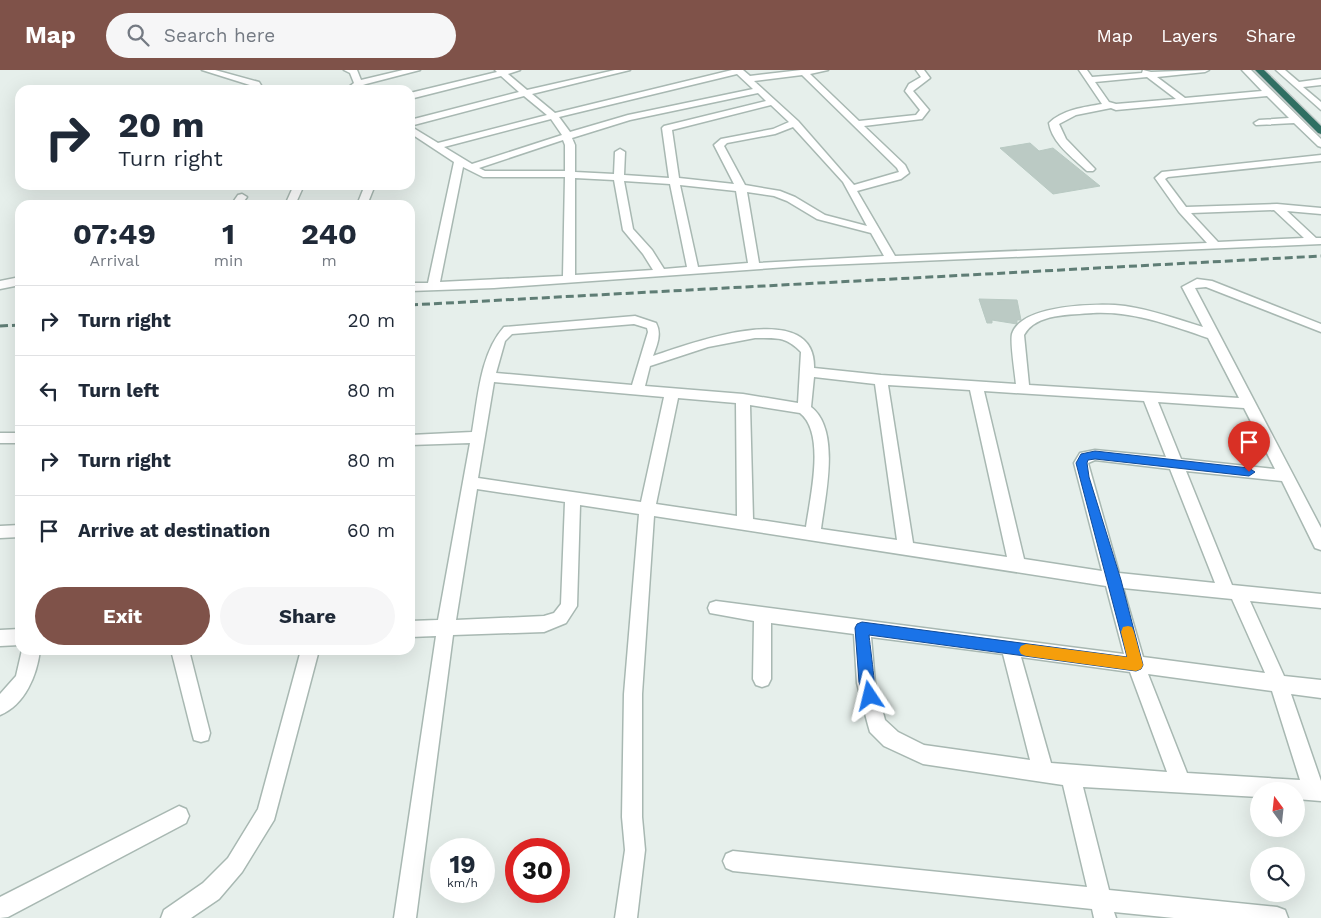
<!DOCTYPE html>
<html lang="en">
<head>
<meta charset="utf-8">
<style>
  :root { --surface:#fff; --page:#f6f6f7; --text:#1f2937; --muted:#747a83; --line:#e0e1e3; --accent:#7f5249 }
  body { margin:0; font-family:"Work Sans",sans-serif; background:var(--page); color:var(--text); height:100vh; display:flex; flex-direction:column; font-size:19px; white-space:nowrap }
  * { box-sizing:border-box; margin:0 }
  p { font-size:16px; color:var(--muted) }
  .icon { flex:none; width:28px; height:28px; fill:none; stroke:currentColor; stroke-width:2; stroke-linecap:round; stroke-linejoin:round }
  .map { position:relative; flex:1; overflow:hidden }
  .details { position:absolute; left:15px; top:130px; width:400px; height:455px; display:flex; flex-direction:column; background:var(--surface); border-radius:15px; box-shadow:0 5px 20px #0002 }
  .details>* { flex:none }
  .banner { position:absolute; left:15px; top:15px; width:400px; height:105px; border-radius:15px; box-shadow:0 5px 20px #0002; background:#fff; color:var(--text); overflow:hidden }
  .needle { width:32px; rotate:345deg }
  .controls { position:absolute; left:1250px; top:712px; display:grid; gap:10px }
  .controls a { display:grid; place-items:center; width:55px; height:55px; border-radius:50%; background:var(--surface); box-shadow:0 5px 20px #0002; font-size:25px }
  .speed { position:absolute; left:430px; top:768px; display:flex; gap:10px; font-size:25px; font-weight:700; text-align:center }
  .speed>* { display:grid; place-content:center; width:65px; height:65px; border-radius:50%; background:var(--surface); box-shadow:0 5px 20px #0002; line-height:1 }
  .speed small { font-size:12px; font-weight:400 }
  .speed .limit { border:8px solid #d22; background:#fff; color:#111 }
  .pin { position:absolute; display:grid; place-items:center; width:42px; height:42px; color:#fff; margin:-51px -21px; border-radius:50% 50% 50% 0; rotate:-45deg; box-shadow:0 0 5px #0007 }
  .pin .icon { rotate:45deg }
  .me { position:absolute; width:55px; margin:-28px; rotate:350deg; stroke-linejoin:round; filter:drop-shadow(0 0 4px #0008) }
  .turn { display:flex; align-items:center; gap:18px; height:105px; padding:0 20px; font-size:22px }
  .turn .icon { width:65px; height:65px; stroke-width:2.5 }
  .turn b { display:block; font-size:35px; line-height:42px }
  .eta { display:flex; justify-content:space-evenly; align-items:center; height:85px; text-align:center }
  .eta b { font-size:30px; font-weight:700; line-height:35px }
  .primary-button { display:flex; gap:10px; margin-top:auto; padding:10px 20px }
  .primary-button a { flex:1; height:58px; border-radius:30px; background:var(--accent); color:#fff; font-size:20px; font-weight:700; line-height:58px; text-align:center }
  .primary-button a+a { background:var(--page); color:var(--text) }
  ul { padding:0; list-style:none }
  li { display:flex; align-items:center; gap:15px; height:70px; padding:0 20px; border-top:1px solid var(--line) }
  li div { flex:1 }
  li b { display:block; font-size:19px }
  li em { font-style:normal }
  header { display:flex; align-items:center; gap:30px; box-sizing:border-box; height:70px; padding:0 25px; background:var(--accent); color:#fff }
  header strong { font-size:24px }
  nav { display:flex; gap:28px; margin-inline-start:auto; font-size:18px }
  .search { width:350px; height:45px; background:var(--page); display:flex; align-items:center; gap:12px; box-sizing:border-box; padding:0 18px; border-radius:28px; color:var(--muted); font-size:19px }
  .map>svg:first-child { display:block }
  .building { fill:#bbcac4; stroke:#b8c9c2 }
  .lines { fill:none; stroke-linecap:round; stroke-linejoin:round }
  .minor-casing { stroke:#a8b8b2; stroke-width:3 }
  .highway-casing { stroke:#c2cac8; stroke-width:3 }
  .minor { fill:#fff; fill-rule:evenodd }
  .highway { fill:#2f6f62; fill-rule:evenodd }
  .rail { stroke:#5f7d75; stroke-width:3; stroke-dasharray:8 4; stroke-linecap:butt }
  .route { fill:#1a73e8; stroke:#114b97 }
  .slow { fill:#f59e0b }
</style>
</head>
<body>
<header>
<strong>Map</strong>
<div class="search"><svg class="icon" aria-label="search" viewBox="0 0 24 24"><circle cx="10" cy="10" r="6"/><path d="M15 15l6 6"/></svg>Search here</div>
<nav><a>Map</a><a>Layers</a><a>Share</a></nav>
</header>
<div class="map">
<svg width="1321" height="848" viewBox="0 0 1321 848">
  <rect width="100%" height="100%" fill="#e6efeb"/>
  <g class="building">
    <polygon points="1030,73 1039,81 1053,78 1100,116 1053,124 1000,78"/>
    <polygon points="979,229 1017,230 1021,250 1017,250 1017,254 992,250 992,253 987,253"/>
  </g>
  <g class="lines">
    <g class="minor-casing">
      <g id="minor">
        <polygon points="202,0 215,0 259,12 264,20 256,20 253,16"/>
        <polygon points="344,0 357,0 361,10 403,0 420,0 366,14 363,15 364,20 345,20 354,13 350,3"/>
        <path d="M495,0H520L508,4L527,20L615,0H630L532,24L555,43L732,0H743L750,6L801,0H828L810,4L859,51L916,45L920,40L905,21L909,14L921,7L916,0H924L930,8L913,21L929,40L922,49L864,56L905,95L909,103L901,109L857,121L895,186L1207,173L1179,142L1155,108L1162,102L1321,85V91L1168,107L1165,109L1186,137L1277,134L1321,138V144L1287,141L1316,168H1321V174L802,196L494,218L410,221V213H428L454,92L410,63V56L438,73L547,45L524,26L410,56V50L519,22L501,6L410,29V23L497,2ZM737,4L753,19L628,45L570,62L559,47ZM802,5L897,98L899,102L854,115L798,51L754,11ZM758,23L766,31L664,56L662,58L669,108L624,105L625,82L620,79L615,82L614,104L575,102V75L572,68L630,50ZM771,35L789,52L773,59L721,69L714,75L734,114L679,108L672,60ZM551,49L562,65L472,94L444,77ZM793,57L843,112L867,156L825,145L795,127L780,121L745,115L724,76L727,73L775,64ZM563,70L565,75V101H485L479,98ZM463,97L483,107H565L563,206L440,212ZM575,108L614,110L623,160L643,184L653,200L575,205ZM624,111L670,114L687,197L664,199L652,180L633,159ZM680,115L736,121L748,193L698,197ZM747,122L774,126L787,131L817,149L871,163L884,186L759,193ZM1274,140L1304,168L1218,172L1191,143Z"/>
        <path d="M1079,0H1087L1092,7L1142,3L1143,0L1151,2L1209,0L1205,2L1157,7L1185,28L1262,21L1242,0H1251L1321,69V77L1318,76L1294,53L1256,55L1254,53L1259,50L1289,48L1267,26L1116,40L1111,38L1076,45L1059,54L1066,69L1095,99L1093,101H1087C1073,88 1052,73 1049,53C1062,40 1084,37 1102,34ZM1147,7L1176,29L1116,34L1109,32L1095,12Z"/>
        <polygon points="1276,0 1285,0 1299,12 1321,9 1321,15 1303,17 1321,32 1321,40"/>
        <polygon points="294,115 304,115 295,135 285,135"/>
        <polygon points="365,115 375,115 367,135 357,135"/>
        <polygon points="242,124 247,127 241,135 231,135 238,125"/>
        <polygon points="20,207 20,215 0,219 0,211"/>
        <path d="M1197,209L1212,211L1321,254V262L1206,217L1195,218L1321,458V480L1315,478L1282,411L1186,401L1232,515L1321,524V538L1250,531L1284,606L1321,610V628L1291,624L1321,711V731L1296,729V721H1259V727L1083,717L1109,820L1277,837L1285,840L1288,848H1174L1114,842L1116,848H1094L1092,839L733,801L726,798L723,791L726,784L733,781L1087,817L1063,715L923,694L884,676L870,662L868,655L857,613L854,564L771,553V609L768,615L762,617L756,615L753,609L754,551L710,543L708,538L710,533L716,531L1124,584L1106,516L654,446L642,624V747L645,780L637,848H615L625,780L622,747L624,624L639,444L580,435L577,536L566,553L544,562L453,565L416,848H394L436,566L410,567V551L438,550L470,373L410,375V365L472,362C478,328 480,284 504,257L635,246L656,253C662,264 657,275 653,286C689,274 816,226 814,298L881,305L1016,314C1015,303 1010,273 1012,264C1021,234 1100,233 1125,236C1152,240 1177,249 1203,257L1182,217ZM1093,243C1133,241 1170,255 1208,268L1239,328L1029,315L1024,265C1036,243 1071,245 1093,243ZM634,254L647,258L648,262L632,315L496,303L505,271L512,264ZM755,268C776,268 786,266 801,282L798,333L743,324L645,316L650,296L708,277ZM814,307L875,314L897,470L821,459C825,426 841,360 811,337ZM494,312L664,327L641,432L478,408ZM888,315L970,320L1007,487L913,473ZM984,321L1144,331L1166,387L1095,380L1080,383L1074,393L1102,501L1024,489ZM678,328L736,333L737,446L656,434ZM1158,332L1244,338L1275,399L1181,389ZM750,335L800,343C826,363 810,428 806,457L753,449ZM1095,390L1170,399L1215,513L1119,503L1088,393ZM477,419L565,432L561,534L554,543L544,546L456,550ZM1123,518L1232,529L1265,603L1143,587ZM871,567L1003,584L1030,690L924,675L898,662L885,650L875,613ZM1021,587L1130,602L1167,702L1051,693ZM1148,604L1272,621L1300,710L1187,703Z"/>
        <rect x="0" y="363" width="20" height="10"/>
        <polygon points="20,455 20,467 0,468 0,456"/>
        <polygon points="20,559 20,575 0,576 0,560"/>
        <path d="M22,580H40C37,605 25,635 0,645V624L16,606Z"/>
        <polygon points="171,580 189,580 210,663 208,670 201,672 194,670 192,663"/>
        <polygon points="301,580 319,580 274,750 242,802 219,829 191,848 161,848 164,840 203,813 228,788 258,739"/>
        <polygon points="179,736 186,739 189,746 186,753 8,847 0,848 0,827"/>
      </g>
    </g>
    <g class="highway-casing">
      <polygon id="highway" points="1255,0 1264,0 1321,56 1321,64 1318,63"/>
    </g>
    <use href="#minor" class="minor"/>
    <use href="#highway" class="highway"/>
    <g class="rail">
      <polyline points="410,235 1321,186"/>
      <polyline points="0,256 20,255"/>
    </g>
  </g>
  <path class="route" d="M1095,381L1249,398L1255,402L1249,406L1095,389L1088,390L1087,393L1089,407L1121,510L1143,595L1141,599L1136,601L869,565C870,575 877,627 875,631L870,633L865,631L859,612L855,558L857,554L862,552L1127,587L1076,393L1081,384Z"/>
  <polygon class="slow" points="1128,556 1132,557 1134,562 1143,595 1141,599 1136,601 1026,586 1021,584 1019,580 1021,576 1026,574 1127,587 1121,562 1123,557"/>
</svg>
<div class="controls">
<a><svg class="needle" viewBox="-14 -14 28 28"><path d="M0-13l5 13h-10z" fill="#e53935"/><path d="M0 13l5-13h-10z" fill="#747a83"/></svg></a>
<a><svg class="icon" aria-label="search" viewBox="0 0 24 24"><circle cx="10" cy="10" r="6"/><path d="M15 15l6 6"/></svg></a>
</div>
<div class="speed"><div>19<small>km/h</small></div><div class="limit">30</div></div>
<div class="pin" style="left:1249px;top:402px;background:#d93025"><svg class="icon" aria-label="arrive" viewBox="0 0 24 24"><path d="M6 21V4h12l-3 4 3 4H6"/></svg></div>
<svg class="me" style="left:870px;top:626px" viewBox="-20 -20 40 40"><path d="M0-17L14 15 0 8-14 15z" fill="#1a73e8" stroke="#fff" stroke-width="4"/></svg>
<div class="banner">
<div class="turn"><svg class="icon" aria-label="right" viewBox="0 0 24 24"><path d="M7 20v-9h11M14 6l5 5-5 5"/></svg><div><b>20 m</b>Turn right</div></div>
</div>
<section class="details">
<div class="eta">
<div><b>07:49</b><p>Arrival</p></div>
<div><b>1</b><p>min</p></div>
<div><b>240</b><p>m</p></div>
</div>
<ul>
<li><svg class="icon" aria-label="right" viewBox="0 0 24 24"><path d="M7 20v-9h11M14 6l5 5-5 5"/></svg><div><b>Turn right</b></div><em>20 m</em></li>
<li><svg class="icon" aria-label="left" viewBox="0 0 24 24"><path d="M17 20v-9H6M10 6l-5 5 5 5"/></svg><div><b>Turn left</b></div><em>80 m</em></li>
<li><svg class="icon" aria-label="right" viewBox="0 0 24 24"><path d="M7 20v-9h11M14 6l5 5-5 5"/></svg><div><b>Turn right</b></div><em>80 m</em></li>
<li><svg class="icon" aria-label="arrive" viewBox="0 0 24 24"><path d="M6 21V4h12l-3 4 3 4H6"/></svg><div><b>Arrive at destination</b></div><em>60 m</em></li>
</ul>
<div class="primary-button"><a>Exit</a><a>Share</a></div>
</section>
</div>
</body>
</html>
